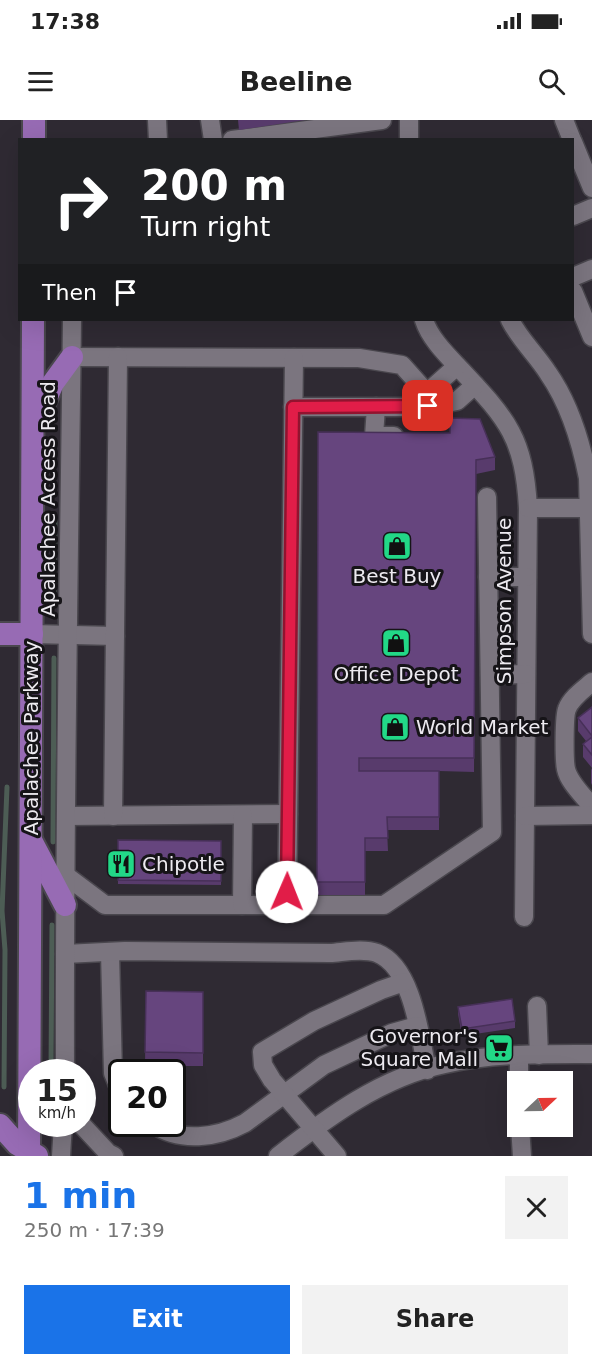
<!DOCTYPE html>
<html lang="en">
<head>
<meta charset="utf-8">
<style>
  :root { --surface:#fff; --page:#f2f2f2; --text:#222; --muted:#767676; --accent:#1a73e8 }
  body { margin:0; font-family:"DejaVu Sans",sans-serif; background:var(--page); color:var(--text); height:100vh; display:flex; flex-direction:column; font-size:22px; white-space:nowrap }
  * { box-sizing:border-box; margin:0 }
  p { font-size:20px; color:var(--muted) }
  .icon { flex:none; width:33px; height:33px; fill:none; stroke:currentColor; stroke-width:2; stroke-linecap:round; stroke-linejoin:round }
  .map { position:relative; height:1036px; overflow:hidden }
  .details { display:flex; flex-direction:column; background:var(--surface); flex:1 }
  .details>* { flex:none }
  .top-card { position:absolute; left:18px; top:18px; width:556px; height:183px; border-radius:0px; box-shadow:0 6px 24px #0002; background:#202124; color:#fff; overflow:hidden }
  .needle { width:39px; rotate:68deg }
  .controls { position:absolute; left:507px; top:951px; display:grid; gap:12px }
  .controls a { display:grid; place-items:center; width:66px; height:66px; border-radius:0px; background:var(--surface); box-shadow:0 6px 24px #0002; font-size:30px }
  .speed { position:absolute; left:18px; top:939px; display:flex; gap:12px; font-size:30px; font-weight:700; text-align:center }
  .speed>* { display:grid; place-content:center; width:78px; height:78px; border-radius:50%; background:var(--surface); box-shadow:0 6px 24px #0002; line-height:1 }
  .speed small { font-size:15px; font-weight:400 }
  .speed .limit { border:3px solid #111; border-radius:9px; background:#fff; color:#111 }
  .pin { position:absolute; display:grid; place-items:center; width:51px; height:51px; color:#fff; margin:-26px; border-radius:12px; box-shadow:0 3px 9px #0006 }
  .me { position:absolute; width:66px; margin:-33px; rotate:1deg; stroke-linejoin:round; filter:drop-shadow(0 0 4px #0008) }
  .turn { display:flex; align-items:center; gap:21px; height:126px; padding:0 24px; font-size:27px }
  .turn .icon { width:78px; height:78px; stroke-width:2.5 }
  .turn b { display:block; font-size:42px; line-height:51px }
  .then { display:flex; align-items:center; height:57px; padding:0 24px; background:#0003; gap:12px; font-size:22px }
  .round { display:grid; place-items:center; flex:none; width:63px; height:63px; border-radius:0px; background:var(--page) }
  .headline { display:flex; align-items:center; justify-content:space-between; height:102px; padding:0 24px }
  h1 { font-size:36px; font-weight:700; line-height:45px; color:var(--accent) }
  .button { display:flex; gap:12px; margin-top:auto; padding:12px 24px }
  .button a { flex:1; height:69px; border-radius:0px; background:var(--accent); color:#fff; font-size:24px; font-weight:700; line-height:69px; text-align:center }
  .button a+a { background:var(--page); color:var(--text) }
  .status { display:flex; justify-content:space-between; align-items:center; height:42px; padding:0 30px; background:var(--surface); direction:ltr }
  .status svg { height:16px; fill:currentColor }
  header { display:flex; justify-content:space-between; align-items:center; height:78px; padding:0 24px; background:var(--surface); font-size:27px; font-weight:700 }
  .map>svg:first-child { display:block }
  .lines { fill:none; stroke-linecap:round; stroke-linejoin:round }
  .stream { stroke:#4d5d55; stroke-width:5 }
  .minor-casing { stroke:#4a474e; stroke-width:21 }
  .major-casing { stroke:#4a474e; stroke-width:26 }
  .minor { stroke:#7b757f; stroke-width:18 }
  .major { stroke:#976bb4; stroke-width:22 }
  .wall { fill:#583b6c }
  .building { fill:#66457e; stroke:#473058; stroke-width:1.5 }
  .route-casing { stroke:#92132f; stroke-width:15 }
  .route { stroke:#e11d48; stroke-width:10 }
  .labels { text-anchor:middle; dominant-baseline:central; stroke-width:6; stroke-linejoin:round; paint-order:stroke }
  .street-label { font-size:20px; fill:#edeaf0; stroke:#161418 }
  .poi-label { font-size:20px; fill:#edeaf0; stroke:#161418 }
</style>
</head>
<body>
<div class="status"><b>17:38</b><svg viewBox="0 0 49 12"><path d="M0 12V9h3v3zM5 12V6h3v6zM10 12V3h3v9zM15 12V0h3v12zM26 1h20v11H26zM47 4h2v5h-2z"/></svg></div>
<header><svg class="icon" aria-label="menu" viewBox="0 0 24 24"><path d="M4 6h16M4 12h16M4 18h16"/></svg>Beeline<svg class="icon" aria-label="search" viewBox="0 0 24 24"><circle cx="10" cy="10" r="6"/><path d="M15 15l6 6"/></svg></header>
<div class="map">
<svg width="592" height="1036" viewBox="0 0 592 1036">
  <rect width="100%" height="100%" fill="#2f2a33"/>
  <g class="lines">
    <g class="stream">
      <polyline points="54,485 55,397"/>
      <polyline points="53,722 54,538"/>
      <polyline points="51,952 52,805"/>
      <polyline points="4,967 5,830 2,791 7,667"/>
    </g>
    <g class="minor-casing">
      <g id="minor">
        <polyline points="157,0 158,20"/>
        <polyline points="210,0 213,20"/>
        <polyline points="409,0 409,20"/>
        <polyline points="564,0 572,20"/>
        <polyline points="232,20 382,0"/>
        <polyline points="573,22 592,68"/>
        <polyline points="573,96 592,88"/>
        <polyline points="573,157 592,149"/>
        <polyline points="573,171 592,217"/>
        <path d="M424,200C430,219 448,236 462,251C508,300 524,318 528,388L524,797"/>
        <path d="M510,200C520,220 536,234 548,253C569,283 581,322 588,358L592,514"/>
        <polyline points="72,237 359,238 402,245 427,273"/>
        <polyline points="420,279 457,246"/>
        <polyline points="293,287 428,287 457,281 475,265"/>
        <polyline points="376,287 374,316 394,316"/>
        <polyline points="528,388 592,388"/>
        <polyline points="488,457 527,457"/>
        <polyline points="32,514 115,516"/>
        <polyline points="490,555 526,554"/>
        <path d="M592,562C584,569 571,578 567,589C564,596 564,640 566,649C569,663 584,676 592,687"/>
        <polyline points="66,696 288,694"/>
        <polyline points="113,696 118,237"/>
        <polyline points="525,696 592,695"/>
        <polyline points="65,755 105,785 384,785 492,712 487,377"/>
        <polyline points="242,785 243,695"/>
        <polyline points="287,785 294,238"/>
        <polyline points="110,832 113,953 122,975"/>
        <path d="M65,834L125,831L330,833C345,832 363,828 377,833C413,847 420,917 427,950"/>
        <polyline points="537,886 539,935"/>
        <polyline points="519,935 519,962"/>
        <path d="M65,952C64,701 69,450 72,200"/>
        <polyline points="81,1004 108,1033 114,1036"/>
        <path d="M153,1004C180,1023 217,1018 245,1003L324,945L392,913L417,906"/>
        <polyline points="520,1006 522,1036"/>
        <polyline points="61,1036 63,1004"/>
        <path d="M278,1036C328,997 382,957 445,944C493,933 544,934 592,934"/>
        <polyline points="337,1036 272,960 263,945 262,932 314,901 381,870 404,862"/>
      </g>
    </g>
    <g class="major-casing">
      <g id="major">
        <polyline points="34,20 34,0"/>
        <polyline points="37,299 53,263 72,237"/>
        <polyline points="0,514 32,514"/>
        <polyline points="32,722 65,785"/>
        <polyline points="0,1005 17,1024 37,1036"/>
        <polyline points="29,1036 33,200"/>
      </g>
    </g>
    <use href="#minor" class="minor"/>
    <use href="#major" class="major"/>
  </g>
  <g class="wall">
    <polygon points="238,0 305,0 239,10"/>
    <polygon points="318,312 495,337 495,350 476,354 474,652 439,651 439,710 387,710 388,731 365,731 365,775 317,775"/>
    <polygon points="592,587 592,648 583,637 583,624 586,621 578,611 578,598"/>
    <polygon points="592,648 592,665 591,663 591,650"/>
    <polygon points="118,720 221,721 221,765 118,764"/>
    <polygon points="146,871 203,872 203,946 145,946"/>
    <polygon points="458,887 515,901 515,908 462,916 458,894"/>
  </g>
  <g class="building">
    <polygon points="450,298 480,299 495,337 476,340 474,638 359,638 359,651 439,651 439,697 387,697 388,718 365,718 365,762 317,762 318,312 450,313"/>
    <polygon points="592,587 592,616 578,598"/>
    <polygon points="592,617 592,635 583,624"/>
    <polygon points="118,720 221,721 221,761 118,760"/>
    <polygon points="146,871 203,872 203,933 145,932"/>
    <polygon points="512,879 515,901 462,909 458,887"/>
  </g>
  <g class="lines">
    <g class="route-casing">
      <polyline id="route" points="287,772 293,287 428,286"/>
    </g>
    <use href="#route" class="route"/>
  </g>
  <defs>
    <g id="shop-square" transform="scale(1.5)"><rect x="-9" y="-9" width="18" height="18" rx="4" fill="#22d887" stroke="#161418"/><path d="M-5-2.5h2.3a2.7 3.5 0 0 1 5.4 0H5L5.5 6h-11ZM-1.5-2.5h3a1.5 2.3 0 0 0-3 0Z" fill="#111"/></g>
    <g id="restaurant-square" transform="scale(1.5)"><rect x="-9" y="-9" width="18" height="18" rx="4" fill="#22d887" stroke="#161418"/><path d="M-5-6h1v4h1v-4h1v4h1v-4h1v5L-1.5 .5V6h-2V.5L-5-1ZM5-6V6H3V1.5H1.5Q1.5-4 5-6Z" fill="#111"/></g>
    <g id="supermarket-square" transform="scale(1.5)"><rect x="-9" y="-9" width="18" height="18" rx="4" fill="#22d887" stroke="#161418"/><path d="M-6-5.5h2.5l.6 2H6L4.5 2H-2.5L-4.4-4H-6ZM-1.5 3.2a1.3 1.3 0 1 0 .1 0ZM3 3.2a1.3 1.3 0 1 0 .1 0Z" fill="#111"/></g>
  </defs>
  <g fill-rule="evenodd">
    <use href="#shop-square" x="397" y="426"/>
    <use href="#shop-square" x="396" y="523"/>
    <use href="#shop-square" x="395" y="607"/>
    <use href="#restaurant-square" x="121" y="744"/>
    <use href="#supermarket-square" x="499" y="928"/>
  </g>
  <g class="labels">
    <g class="street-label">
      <text transform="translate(48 379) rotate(-90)">Apalachee Access Road</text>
      <text transform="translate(504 481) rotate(-90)">Simpson Avenue</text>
      <text transform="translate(31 618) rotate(-90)">Apalachee Parkway</text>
    </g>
    <g class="poi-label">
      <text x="397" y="456">Best Buy</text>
      <text x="396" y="554">Office Depot</text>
      <text x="416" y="607" text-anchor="start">World Market</text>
      <text x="142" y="744" text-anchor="start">Chipotle</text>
      <text x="478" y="916" text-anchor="end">Governor's<tspan x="478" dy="23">Square Mall</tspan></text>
    </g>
  </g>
</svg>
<div class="controls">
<a><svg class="needle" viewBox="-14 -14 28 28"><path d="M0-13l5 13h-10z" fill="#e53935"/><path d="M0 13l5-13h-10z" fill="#767676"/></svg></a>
</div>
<div class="speed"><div>15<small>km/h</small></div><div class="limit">20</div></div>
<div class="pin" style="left:428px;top:286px;background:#d93025"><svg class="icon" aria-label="arrive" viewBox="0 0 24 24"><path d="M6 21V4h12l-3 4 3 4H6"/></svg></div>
<svg class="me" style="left:287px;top:772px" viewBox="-20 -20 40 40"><circle r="19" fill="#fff"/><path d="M0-13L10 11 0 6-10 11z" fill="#e11d48"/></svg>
<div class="top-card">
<div class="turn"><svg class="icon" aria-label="right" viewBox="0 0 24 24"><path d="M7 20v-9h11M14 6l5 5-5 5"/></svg><div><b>200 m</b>Turn right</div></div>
<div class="then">Then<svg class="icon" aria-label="arrive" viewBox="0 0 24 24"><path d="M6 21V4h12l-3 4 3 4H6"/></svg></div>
</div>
</div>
<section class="details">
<div class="headline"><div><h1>1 min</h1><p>250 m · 17:39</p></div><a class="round"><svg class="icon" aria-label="close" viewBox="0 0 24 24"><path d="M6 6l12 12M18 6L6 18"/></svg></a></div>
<div class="button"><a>Exit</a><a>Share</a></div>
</section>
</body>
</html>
